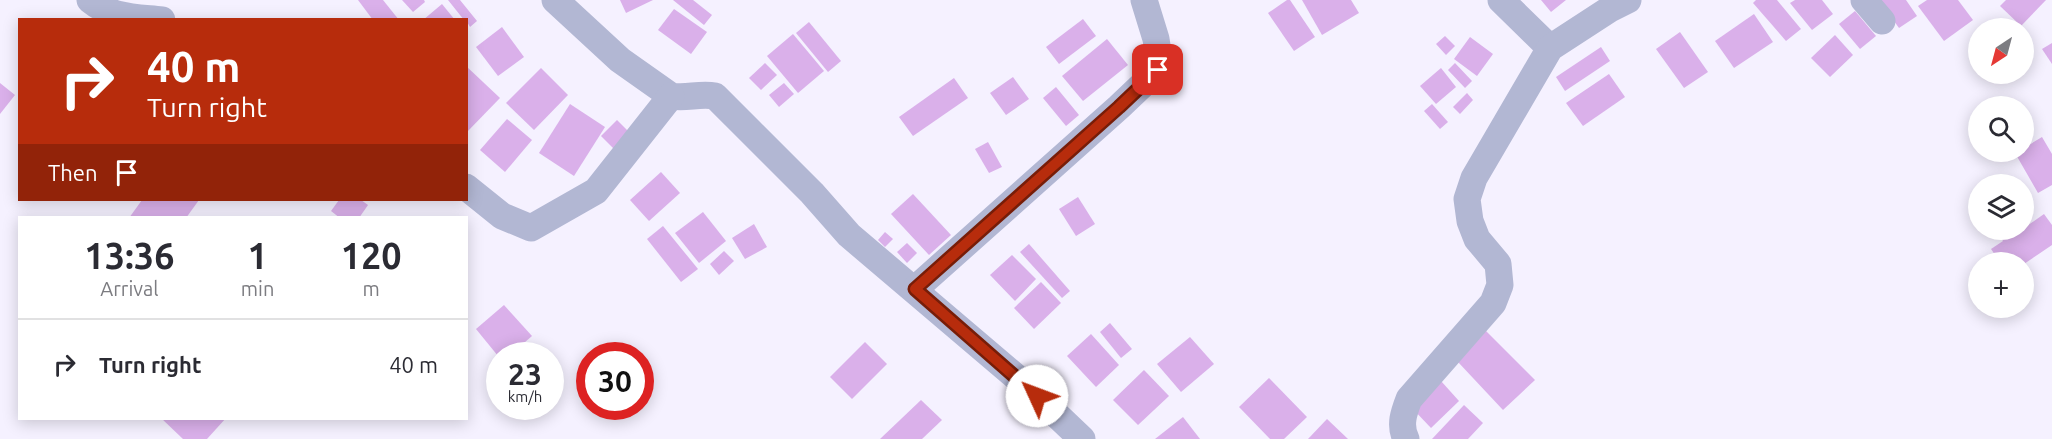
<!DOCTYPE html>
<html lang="en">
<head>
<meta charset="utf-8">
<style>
  :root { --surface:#fff; --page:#f2f2f3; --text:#2b2b33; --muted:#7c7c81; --line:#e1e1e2 }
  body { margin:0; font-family:Ubuntu,sans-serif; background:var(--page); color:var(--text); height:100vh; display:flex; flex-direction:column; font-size:22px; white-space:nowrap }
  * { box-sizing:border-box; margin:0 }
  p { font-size:20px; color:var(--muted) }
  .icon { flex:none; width:33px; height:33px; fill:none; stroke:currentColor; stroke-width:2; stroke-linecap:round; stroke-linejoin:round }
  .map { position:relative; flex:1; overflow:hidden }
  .details { position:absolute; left:18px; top:216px; width:450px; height:204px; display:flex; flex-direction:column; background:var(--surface); border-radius:0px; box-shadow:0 3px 15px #0003 }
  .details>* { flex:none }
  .hud { position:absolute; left:18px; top:18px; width:450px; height:183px; border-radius:0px; box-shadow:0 3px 15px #0003; background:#b72c0c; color:#fff; overflow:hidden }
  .needle { width:39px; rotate:216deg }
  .controls { position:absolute; left:1968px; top:18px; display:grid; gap:12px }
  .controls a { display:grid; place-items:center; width:66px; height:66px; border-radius:50%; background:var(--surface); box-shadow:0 3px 15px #0003; font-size:30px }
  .speed { position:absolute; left:486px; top:342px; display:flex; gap:12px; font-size:30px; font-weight:700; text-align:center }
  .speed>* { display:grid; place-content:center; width:78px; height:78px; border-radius:50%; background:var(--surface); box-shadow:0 3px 15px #0003; line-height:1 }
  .speed small { font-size:15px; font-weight:400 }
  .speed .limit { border:9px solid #d22; background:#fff; color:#111 }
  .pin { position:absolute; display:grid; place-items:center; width:51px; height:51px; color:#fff; margin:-26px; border-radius:12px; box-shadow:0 3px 9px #0006 }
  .me { position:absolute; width:66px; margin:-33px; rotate:313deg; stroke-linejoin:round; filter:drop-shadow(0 0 4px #0008) }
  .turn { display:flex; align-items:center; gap:21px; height:126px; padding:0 30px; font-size:27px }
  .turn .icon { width:78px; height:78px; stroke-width:2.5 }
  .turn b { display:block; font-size:42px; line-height:51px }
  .then { display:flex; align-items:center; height:57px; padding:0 30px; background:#0003; gap:12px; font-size:22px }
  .eta { display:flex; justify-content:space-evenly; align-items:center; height:102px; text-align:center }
  .eta b { font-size:36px; font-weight:600; line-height:42px }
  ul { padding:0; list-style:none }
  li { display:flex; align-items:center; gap:18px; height:90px; padding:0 30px; border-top:2px solid var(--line) }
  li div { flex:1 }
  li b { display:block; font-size:22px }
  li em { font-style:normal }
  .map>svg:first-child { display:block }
  .building { fill:#dab0ea }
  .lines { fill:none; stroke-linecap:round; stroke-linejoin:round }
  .street { stroke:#b2b7d3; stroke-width:27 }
  .route-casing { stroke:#771d08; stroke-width:15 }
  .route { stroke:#b72c0c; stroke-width:10 }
</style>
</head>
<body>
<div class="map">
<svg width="2052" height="439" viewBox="0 0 2052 439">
  <rect width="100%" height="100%" fill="#f5f1ff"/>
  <g class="building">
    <polygon points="358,0 383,0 399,20 373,20"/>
    <polygon points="402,0 424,0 425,2 413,12"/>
    <polygon points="448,0 460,0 477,21 470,27 466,20 464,20"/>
    <polygon points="620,0 653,0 626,13"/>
    <polygon points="673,0 693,0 712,15 704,25"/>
    <polygon points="1287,0 1290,0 1315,37 1294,51 1268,13"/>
    <polygon points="1302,0 1351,0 1359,13 1322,35"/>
    <polygon points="1541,0 1566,0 1551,12"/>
    <polygon points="1756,0 1777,0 1801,29 1786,41 1753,3"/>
    <polygon points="1795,0 1822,0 1833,14 1812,30 1790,3"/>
    <polygon points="1879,0 1906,0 1917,16 1899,28"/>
    <polygon points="1927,0 1958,0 1973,20 1944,41 1918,6"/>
    <polygon points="2006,0 2046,0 2021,26 2000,6"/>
    <polygon points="442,4 455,20 423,20"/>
    <polygon points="674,9 707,32 691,54 658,30"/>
    <polygon points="1855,11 1876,36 1860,49 1839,24"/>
    <polygon points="1754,14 1773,42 1734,68 1715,41"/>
    <polygon points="1083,19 1096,36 1059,64 1046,47"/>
    <polygon points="809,22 841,61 828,72 796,33"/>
    <polygon points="502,27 524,57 498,76 476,47"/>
    <polygon points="1680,32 1708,72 1684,88 1656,49"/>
    <polygon points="793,34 824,71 798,93 767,56"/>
    <polygon points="1835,35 1853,55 1830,77 1811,58"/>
    <polygon points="1445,36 1455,46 1446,55 1436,44"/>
    <polygon points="1470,37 1493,54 1477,76 1454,59"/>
    <polygon points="1107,39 1128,65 1083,101 1062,76"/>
    <polygon points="2052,43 2052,64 2042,49"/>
    <polygon points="1601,47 1610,61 1565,91 1556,77"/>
    <polygon points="765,63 777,75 761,90 749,78"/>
    <polygon points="1455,63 1472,81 1465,88 1448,70"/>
    <polygon points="466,66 500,98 466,133"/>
    <polygon points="541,68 568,95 534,130 506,103"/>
    <polygon points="1441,68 1456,87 1436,104 1420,86"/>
    <polygon points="1609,74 1625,97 1583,126 1566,103"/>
    <polygon points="1013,77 1029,99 1006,115 990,93"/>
    <polygon points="954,78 968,98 913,136 899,117"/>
    <polygon points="0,83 15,95 0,114"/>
    <polygon points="784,83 794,94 779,107 769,95"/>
    <polygon points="1056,87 1079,115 1066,126 1043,98"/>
    <polygon points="1467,93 1473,100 1460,114 1453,107"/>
    <polygon points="570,104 605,127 574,176 539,153"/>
    <polygon points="1432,104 1448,122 1440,129 1424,111"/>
    <polygon points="507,119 532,140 505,172 480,150"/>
    <polygon points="617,120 630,133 614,149 601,136"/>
    <polygon points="2042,137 2052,154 2052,185 2038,193 2015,153 2024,152 2024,148"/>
    <polygon points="988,142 1002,167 989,173 975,149"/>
    <polygon points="661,172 680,193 649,221 630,200"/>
    <polygon points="913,194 951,235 929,255 891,214"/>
    <polygon points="1078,197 1095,224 1076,236 1059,209"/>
    <polygon points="142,200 199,200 186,218 129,218"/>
    <polygon points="339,200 361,200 368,205 359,218 340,218 331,211"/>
    <polygon points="703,212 726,241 699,263 675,233"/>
    <polygon points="2044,214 2052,225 2052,245 2024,264 2024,262 2000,262 1991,249 2003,241 1996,230 2024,230 2024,228"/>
    <polygon points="754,224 767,247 745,259 732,238"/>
    <polygon points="663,226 698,269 681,282 647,239"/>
    <polygon points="885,232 893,239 885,247 878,240"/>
    <polygon points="907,243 917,253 907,263 897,252"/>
    <polygon points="1029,244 1070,291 1062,298 1020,252"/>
    <polygon points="724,251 734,261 719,275 710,264"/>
    <polygon points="1012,255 1036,279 1015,301 990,275"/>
    <polygon points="1041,282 1061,303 1034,329 1014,308"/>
    <polygon points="504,305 532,336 509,356 498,356 476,329"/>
    <polygon points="1110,323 1132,349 1121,358 1100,332"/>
    <polygon points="1486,331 1535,380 1503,410 1458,362"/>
    <polygon points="1091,334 1119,365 1096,387 1067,356"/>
    <polygon points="1190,337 1214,364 1181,392 1157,364"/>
    <polygon points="865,342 887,364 852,399 830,377"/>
    <polygon points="1144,370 1169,396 1138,425 1113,400"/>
    <polygon points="1269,378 1307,417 1284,439 1270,439 1239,407"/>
    <polygon points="1441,381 1459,401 1431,428 1412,408"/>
    <polygon points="921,400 942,420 922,439 880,439"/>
    <polygon points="1464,405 1483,423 1468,439 1432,439"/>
    <polygon points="1183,417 1200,439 1155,439"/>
    <polygon points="161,418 226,418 207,439 183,439"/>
    <polygon points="1327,419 1348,439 1308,439"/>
  </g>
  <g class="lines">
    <g class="street">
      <path d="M90,0C112,18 135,17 162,20"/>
      <path d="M555,0L620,60L671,96C686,99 699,93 715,96L812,193L849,235L1022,382L1082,439"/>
      <polyline points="1501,0 1550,48"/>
      <polyline points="1864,0 1882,21"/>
      <polyline points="466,187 502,216 531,228 596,191 671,96"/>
      <polyline points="915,289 1119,107 1158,70 1159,58 1156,39 1144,0"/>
      <path d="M1406,439C1399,425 1404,412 1409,399L1493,303L1500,285L1498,264L1477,239L1470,221L1467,199L1474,178L1550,48L1610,9L1628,0"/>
    </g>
  </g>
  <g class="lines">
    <g class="route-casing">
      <polyline id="route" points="1037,396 915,289 1119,107 1158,70"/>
    </g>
    <use href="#route" class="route"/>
  </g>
</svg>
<div class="controls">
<a><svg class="needle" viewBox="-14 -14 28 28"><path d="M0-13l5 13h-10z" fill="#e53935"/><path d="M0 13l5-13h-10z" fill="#7c7c81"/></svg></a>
<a><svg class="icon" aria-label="search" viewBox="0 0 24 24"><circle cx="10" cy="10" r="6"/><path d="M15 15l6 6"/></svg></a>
<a><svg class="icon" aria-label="layers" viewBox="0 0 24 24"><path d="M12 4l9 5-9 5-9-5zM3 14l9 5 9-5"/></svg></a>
<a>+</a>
</div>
<div class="speed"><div>23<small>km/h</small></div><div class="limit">30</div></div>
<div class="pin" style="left:1158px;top:70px;background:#d93025"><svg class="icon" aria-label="arrive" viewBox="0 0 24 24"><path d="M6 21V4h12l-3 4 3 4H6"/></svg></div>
<svg class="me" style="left:1037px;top:396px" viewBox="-20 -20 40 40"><circle r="19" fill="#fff"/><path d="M0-13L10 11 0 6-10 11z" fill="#b72c0c"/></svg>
<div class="hud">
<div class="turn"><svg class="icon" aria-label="right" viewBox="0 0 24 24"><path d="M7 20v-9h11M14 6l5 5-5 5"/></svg><div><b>40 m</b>Turn right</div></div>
<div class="then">Then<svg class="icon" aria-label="arrive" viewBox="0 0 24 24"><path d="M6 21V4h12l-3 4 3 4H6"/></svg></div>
</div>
<section class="details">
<div class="eta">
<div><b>13:36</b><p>Arrival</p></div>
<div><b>1</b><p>min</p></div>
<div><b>120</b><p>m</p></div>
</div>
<ul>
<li><svg class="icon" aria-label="right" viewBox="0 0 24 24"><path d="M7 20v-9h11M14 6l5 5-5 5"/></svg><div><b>Turn right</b></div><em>40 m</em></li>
</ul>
</section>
</div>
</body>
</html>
